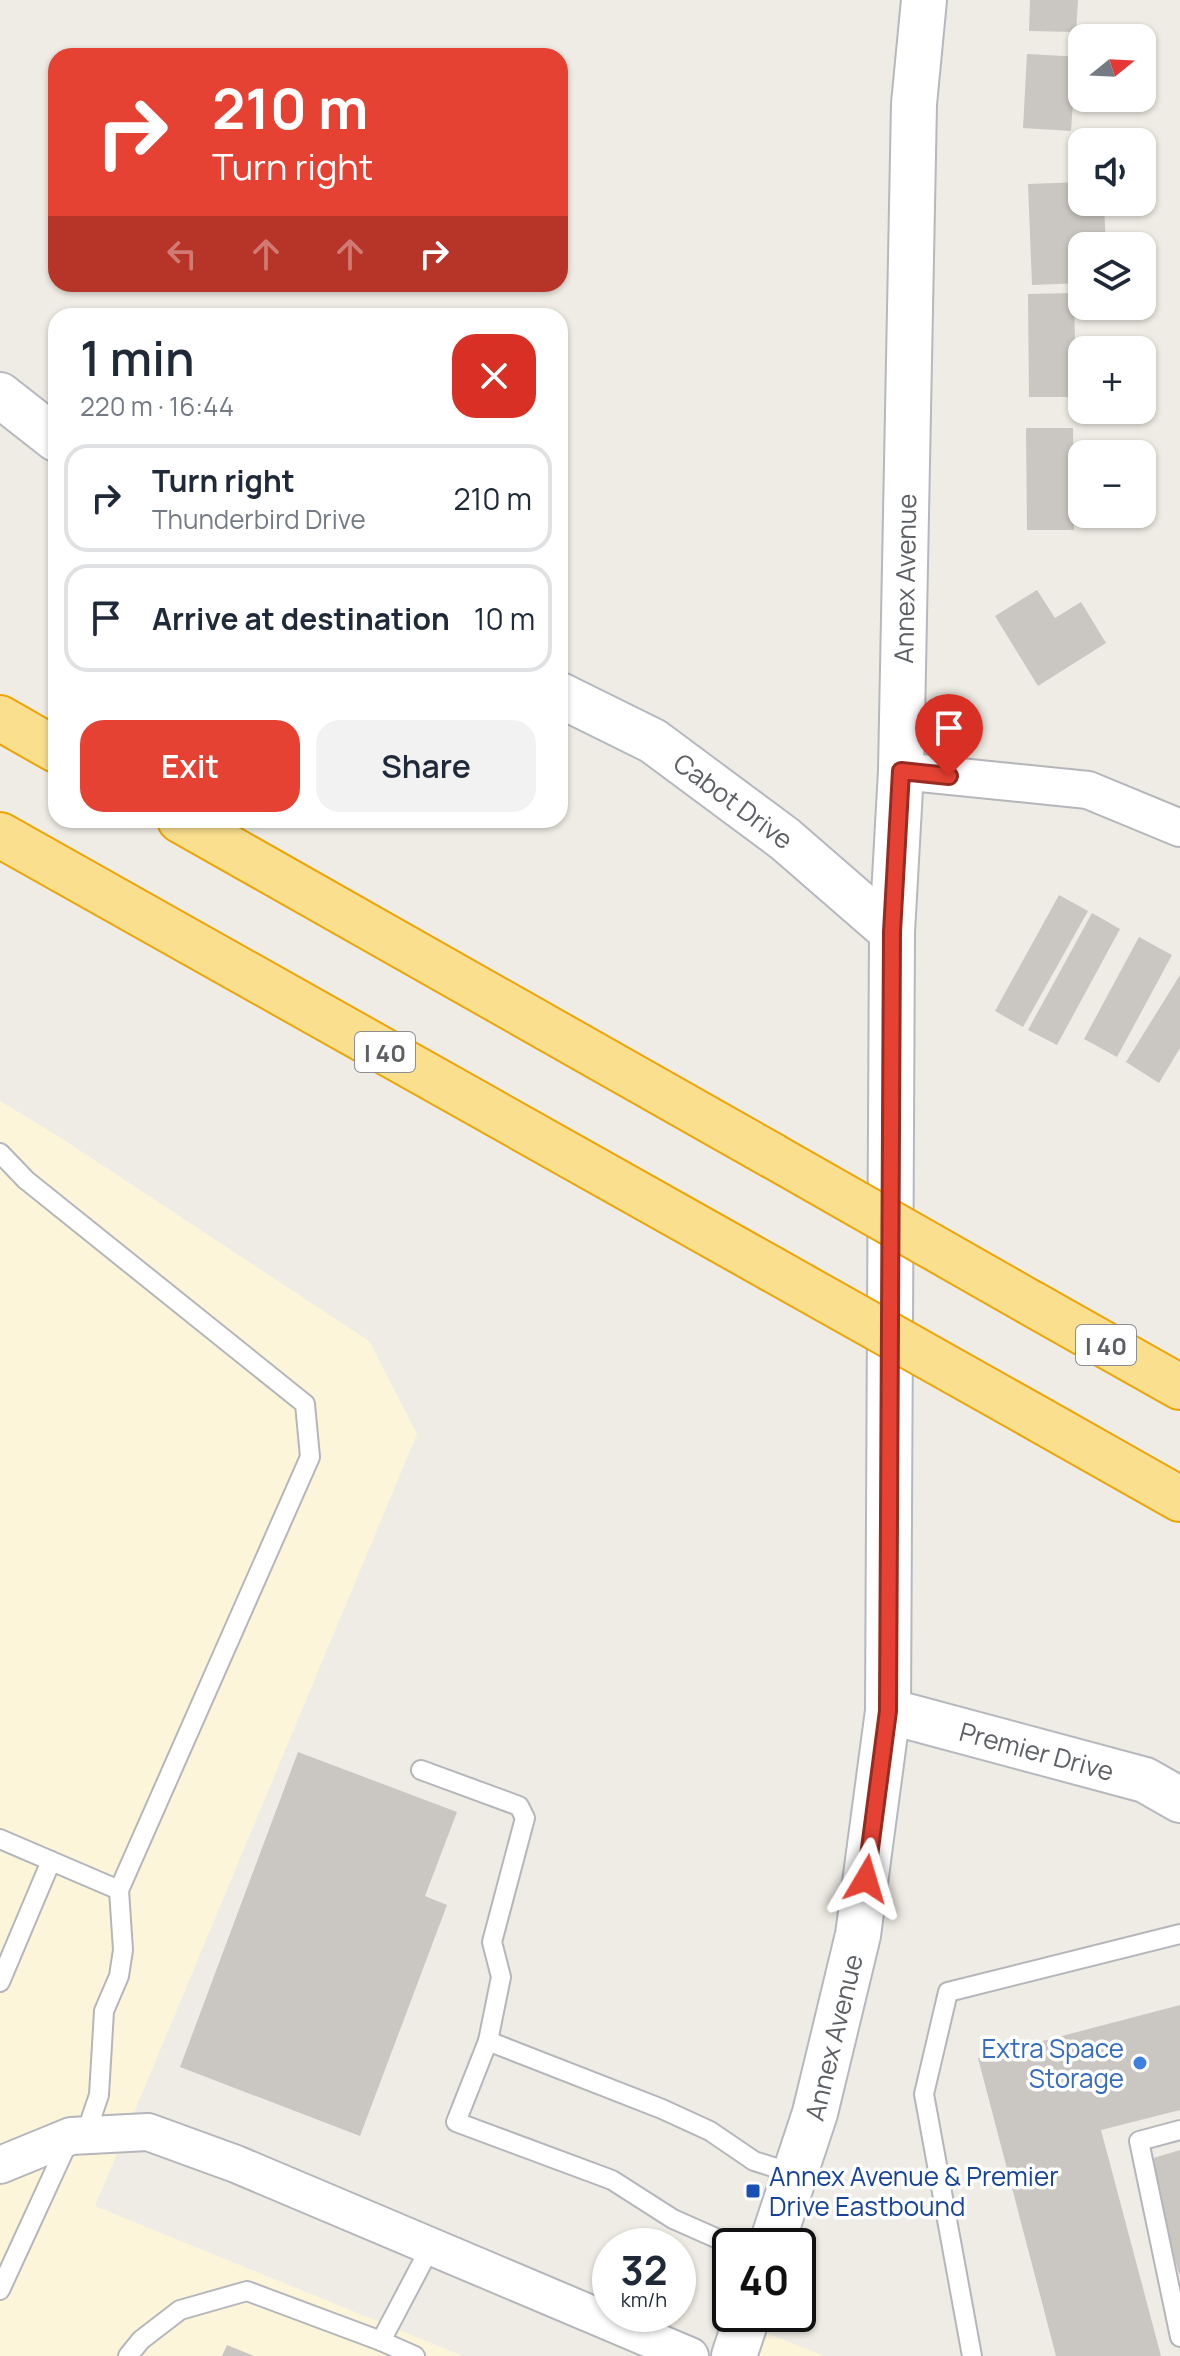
<!DOCTYPE html>
<html lang="en">
<head>
<meta charset="utf-8">
<style>
  :root { --surface:#fff; --page:#f2f2f3; --text:#1f2937; --muted:#747a83; --line:#e0e1e3; --accent:#e54233 }
  body { margin:0; font-family:Manrope,sans-serif; background:var(--page); color:var(--text); height:100vh; display:flex; flex-direction:column; font-size:30px; white-space:nowrap }
  * { box-sizing:border-box; margin:0 }
  p { font-size:26px; color:var(--muted) }
  .icon { flex:none; width:44px; height:44px; fill:none; stroke:currentColor; stroke-width:2; stroke-linecap:round; stroke-linejoin:round }
  .map { position:relative; flex:1; overflow:hidden }
  .side { position:absolute; left:48px; top:308px; width:520px; height:520px; display:flex; flex-direction:column; background:var(--surface); border-radius:24px; box-shadow:0 2px 6px #0004 }
  .side>* { flex:none }
  .top-card { position:absolute; left:48px; top:48px; width:520px; height:244px; border-radius:24px; box-shadow:0 2px 6px #0004; background:#e54233; color:#fff; overflow:hidden }
  .needle { width:52px; rotate:72deg }
  .fabs { position:absolute; left:1068px; top:24px; display:grid; gap:16px }
  .fabs a { display:grid; place-items:center; width:88px; height:88px; border-radius:16px; background:var(--surface); box-shadow:0 2px 6px #0004; font-size:40px }
  .speed { position:absolute; left:592px; top:2228px; display:flex; gap:16px; font-size:40px; font-weight:700; text-align:center }
  .speed>* { display:grid; place-content:center; width:104px; height:104px; border-radius:50%; background:var(--surface); box-shadow:0 2px 6px #0004; line-height:1 }
  .speed small { font-size:20px; font-weight:400 }
  .speed .limit { border:4px solid #111; border-radius:12px; background:#fff; color:#111 }
  .pin { position:absolute; display:grid; place-items:center; width:68px; height:68px; color:#fff; margin:-82px -34px; border-radius:50% 50% 50% 0; rotate:-45deg; box-shadow:0 0 8px #0007 }
  .pin .icon { rotate:45deg }
  .me { position:absolute; width:88px; margin:-44px; rotate:7deg; stroke-linejoin:round; filter:drop-shadow(0 0 6px #0008) }
  .turn { display:flex; align-items:center; gap:28px; height:168px; padding:0 32px; font-size:36px }
  .turn .icon { width:104px; height:104px; stroke-width:2.5 }
  .turn b { display:block; font-size:56px; line-height:68px }
  .lanes { display:flex; align-items:center; height:76px; padding:0 32px; background:#0003; justify-content:center; gap:40px; direction:ltr }
  .lanes .off { opacity:.35 }
  .round { display:grid; place-items:center; flex:none; width:84px; height:84px; border-radius:24px; background:var(--page) }
  .headline { display:flex; align-items:center; justify-content:space-between; height:136px; padding:0 32px }
  h1 { font-size:48px; font-weight:600; line-height:60px }
  .action { display:flex; gap:16px; margin-top:auto; padding:16px 32px }
  .action a { flex:1; height:92px; border-radius:24px; background:var(--accent); color:#fff; font-size:32px; font-weight:600; line-height:92px; text-align:center }
  .action a+a { background:var(--page); color:var(--text) }
  ul { padding:0; list-style:none }
  li { display:flex; align-items:center; gap:24px; height:108px; margin:0 16px 12px; padding:0 16px; border:4px solid var(--line); border-radius:24px }
  li div { flex:1 }
  li b { display:block; font-size:30px }
  li em { font-style:normal }
  .map>svg:first-child { display:block }
  .commercial { fill:#fdf5da }
  .building { fill:#cac6c1 }
  .lines { fill:none; stroke-linecap:round; stroke-linejoin:round }
  .lane-casing { stroke:#b4b6bb; stroke-width:22 }
  .street-casing { stroke:#b4b6bb; stroke-width:40 }
  .secondary-casing { stroke:#b5b8be; stroke-width:48 }
  .highway-casing { stroke:#eca506; stroke-width:48 }
  .lane { stroke:#fff; stroke-width:18 }
  .street { stroke:#fff; stroke-width:36 }
  .secondary { stroke:#fff; stroke-width:44 }
  .highway { stroke:#fadf8f; stroke-width:44 }
  .highway-bridge-casing { stroke:#eca506; stroke-width:48; stroke-linecap:butt }
  .highway-bridge { stroke:#fadf8f; stroke-width:44 }
  .route-casing { stroke:#952b21; stroke-width:20 }
  .route { stroke:#e54233; stroke-width:14 }
  .shop-dot { fill:#3f7fe0; stroke:#fff; stroke-width:3 }
  .transit-dot { fill:#1a4fb4; stroke:#fff; stroke-width:3 }
  .labels { text-anchor:middle; dominant-baseline:central; stroke-width:7; stroke-linejoin:round; paint-order:stroke }
  .shield { fill:#fff; stroke:#8d8f92; stroke-width:2 }
  .shield-label { font-size:24px; font-weight:bold; fill:#5c5f64 }
  .street-label { font-size:26px; fill:#5c5f64; stroke:#fff }
  .shop-label { font-size:26px; fill:#366cbe; stroke:#fff; text-anchor:end }
  .transit-label { font-size:26px; fill:#164399; stroke:#fff; text-anchor:start }
</style>
</head>
<body>
<div class="map">
<svg width="1180" height="2356" viewBox="0 0 1180 2356">
  <rect width="100%" height="100%" fill="#eeece4"/>
  <g class="commercial">
    <polygon points="0,1101 61,1138 369,1341 417,1434 95,2206 463,2356 0,2356"/>
    <polygon points="762,2331 824,2356 752,2356"/>
  </g>
  <g class="building">
    <polygon points="1030,0 1078,0 1076,32 1029,31"/>
    <polygon points="1027,54 1082,57 1082,98 1098,98 1098,104 1073,102 1071,131 1023,128"/>
    <polygon points="1082,182 1082,202 1085,202 1086,206 1104,205 1106,246 1082,246 1082,283 1032,285 1028,184"/>
    <polygon points="1074,293 1076,397 1029,397 1028,294"/>
    <polygon points="1026,428 1073,428 1074,530 1027,530"/>
    <polygon points="1037,590 1055,618 1081,602 1106,643 1038,686 995,616"/>
    <polygon points="1059,895 1088,911 1023,1027 995,1011"/>
    <polygon points="1092,913 1120,929 1057,1045 1028,1030"/>
    <polygon points="1139,937 1172,955 1117,1057 1084,1039"/>
    <polygon points="1180,975 1180,1048 1159,1083 1126,1062"/>
    <polygon points="298,1752 457,1812 425,1896 447,1905 360,2136 180,2067"/>
    <polygon points="1180,2005 1180,2110 1101,2130 1161,2356 1056,2356 978,2058"/>
    <polygon points="1180,2150 1180,2274 1179,2274 1147,2160"/>
    <polygon points="227,2345 254,2356 222,2356"/>
  </g>
  <g class="lines">
    <g class="lane-casing">
      <g id="lane">
        <polyline points="0,1153 26,1180 305,1404 310,1457 119,1890 123,1950 119,1976 104,2011 99,2095 86,2133"/>
        <polyline points="421,1770 519,1806 525,1818 492,1942 501,1977 488,2041 456,2122 612,2180 673,2219 734,2246"/>
        <polyline points="0,1839 119,1890"/>
        <polyline points="0,1982 51,1861"/>
        <polyline points="488,2041 662,2109 710,2131 754,2161 795,2174"/>
        <polyline points="1180,2130 1139,2141 1180,2337"/>
        <polyline points="0,2290 69,2140"/>
        <polyline points="381,2341 415,2356"/>
        <polyline points="128,2356 141,2340 180,2310 247,2291 381,2341 431,2246"/>
        <polyline points="972,2356 924,2094 948,1992 1180,1934"/>
      </g>
    </g>
    <g class="street-casing">
      <g id="street">
        <polyline points="901,771 1088,790 1180,828"/>
        <polyline points="0,2165 71,2136 148,2132 236,2164 690,2356"/>
      </g>
    </g>
    <g class="secondary-casing">
      <g id="secondary">
        <polyline points="0,395 56,439"/>
        <path id="s1" d="M560,695L653,741L785,839L892,932"/>
        <path id="s2" d="M888,1711L1145,1780L1180,1800"/>
        <path id="s3" d="M771,2246L815,2113L858,1935L888,1711L892,932L901,771L914,104L924,0"/>
        <polyline points="734,2356 748,2314"/>
      </g>
    </g>
    <g class="highway-casing">
      <g id="highway">
        <polyline points="0,718 56,750"/>
        <polyline points="180,820 773,1156"/>
        <polyline points="0,835 770,1268"/>
        <polyline points="1031,1303 1180,1387"/>
        <polyline points="1042,1421 1180,1499"/>
      </g>
    </g>
    <use href="#lane" class="lane"/>
    <use href="#street" class="street"/>
    <use href="#secondary" class="secondary"/>
    <use href="#highway" class="highway"/>
    <g class="highway-bridge-casing">
      <g id="highway-bridge">
        <polyline points="773,1156 1031,1303"/>
        <polyline points="770,1268 1042,1421"/>
      </g>
    </g>
    <use href="#highway-bridge" class="highway-bridge"/>
  </g>
  <g class="lines">
    <g class="route-casing">
      <polyline id="route" points="866,1879 888,1711 892,932 901,771 949,776"/>
    </g>
    <use href="#route" class="route"/>
  </g>
  <circle class="shop-dot" cx="1140" cy="2063" r="8"/>
  <rect class="transit-dot" x="745" y="2183" width="16" height="16" rx="4"/>
  <g class="labels">
    <g class="shield">
      <rect x="355" y="1032" width="60" height="40" rx="6"/>
      <rect x="1076" y="1325" width="60" height="40" rx="6"/>
    </g>
    <g class="shield-label">
      <text x="385" y="1052">I 40</text>
      <text x="1106" y="1345">I 40</text>
    </g>
    <g class="street-label">
      <text stroke="none"><textPath href="#s3" startOffset="1682">Annex Avenue</textPath></text>
      <text stroke="none"><textPath href="#s1" startOffset="204">Cabot Drive</textPath></text>
      <text stroke="none"><textPath href="#s2" startOffset="154">Premier Drive</textPath></text>
      <text stroke="none"><textPath href="#s3" startOffset="218">Annex Avenue</textPath></text>
    </g>
    <g class="shop-label">
      <text x="1124" y="2048">Extra Space<tspan x="1124" dy="30">Storage</tspan></text>
    </g>
    <g class="transit-label">
      <text x="769" y="2176">Annex Avenue &amp; Premier<tspan x="769" dy="30">Drive Eastbound</tspan></text>
    </g>
  </g>
</svg>
<div class="fabs">
<a><svg class="needle" viewBox="-14 -14 28 28"><path d="M0-13l5 13h-10z" fill="#e53935"/><path d="M0 13l5-13h-10z" fill="#747a83"/></svg></a>
<a><svg class="icon" aria-label="sound" viewBox="0 0 24 24"><path d="M4 9h4l5-4v14l-5-4H4zM17 9q2 3 0 6"/></svg></a>
<a><svg class="icon" aria-label="layers" viewBox="0 0 24 24"><path d="M12 4l9 5-9 5-9-5zM3 14l9 5 9-5"/></svg></a>
<a>+</a>
<a>−</a>
</div>
<div class="speed"><div>32<small>km/h</small></div><div class="limit">40</div></div>
<div class="pin" style="left:949px;top:776px;background:#d93025"><svg class="icon" aria-label="arrive" viewBox="0 0 24 24"><path d="M6 21V4h12l-3 4 3 4H6"/></svg></div>
<svg class="me" style="left:866px;top:1879px" viewBox="-20 -20 40 40"><path d="M0-17L14 15 0 8-14 15z" fill="#e54233" stroke="#fff" stroke-width="4"/></svg>
<div class="top-card">
<div class="turn"><svg class="icon" aria-label="right" viewBox="0 0 24 24"><path d="M7 20v-9h11M14 6l5 5-5 5"/></svg><div><b>210 m</b>Turn right</div></div>
<div class="lanes"><svg class="icon off" aria-label="left" viewBox="0 0 24 24"><path d="M17 20v-9H6M10 6l-5 5 5 5"/></svg><svg class="icon off" aria-label="ahead" viewBox="0 0 24 24"><path d="M12 20V5M6 11l6-6 6 6"/></svg><svg class="icon off" aria-label="ahead" viewBox="0 0 24 24"><path d="M12 20V5M6 11l6-6 6 6"/></svg><svg class="icon" aria-label="right" viewBox="0 0 24 24"><path d="M7 20v-9h11M14 6l5 5-5 5"/></svg></div>
</div>
<section class="side">
<div class="headline"><div><h1>1 min</h1><p>220 m · 16:44</p></div><a class="round" style="background:#d93025;color:#fff"><svg class="icon" aria-label="close" viewBox="0 0 24 24"><path d="M6 6l12 12M18 6L6 18"/></svg></a></div>
<ul>
<li><svg class="icon" aria-label="right" viewBox="0 0 24 24"><path d="M7 20v-9h11M14 6l5 5-5 5"/></svg><div><b>Turn right</b><p>Thunderbird Drive</p></div><em>210 m</em></li>
<li><svg class="icon" aria-label="arrive" viewBox="0 0 24 24"><path d="M6 21V4h12l-3 4 3 4H6"/></svg><div><b>Arrive at destination</b></div><em>10 m</em></li>
</ul>
<div class="action"><a>Exit</a><a>Share</a></div>
</section>
</div>
</body>
</html>
